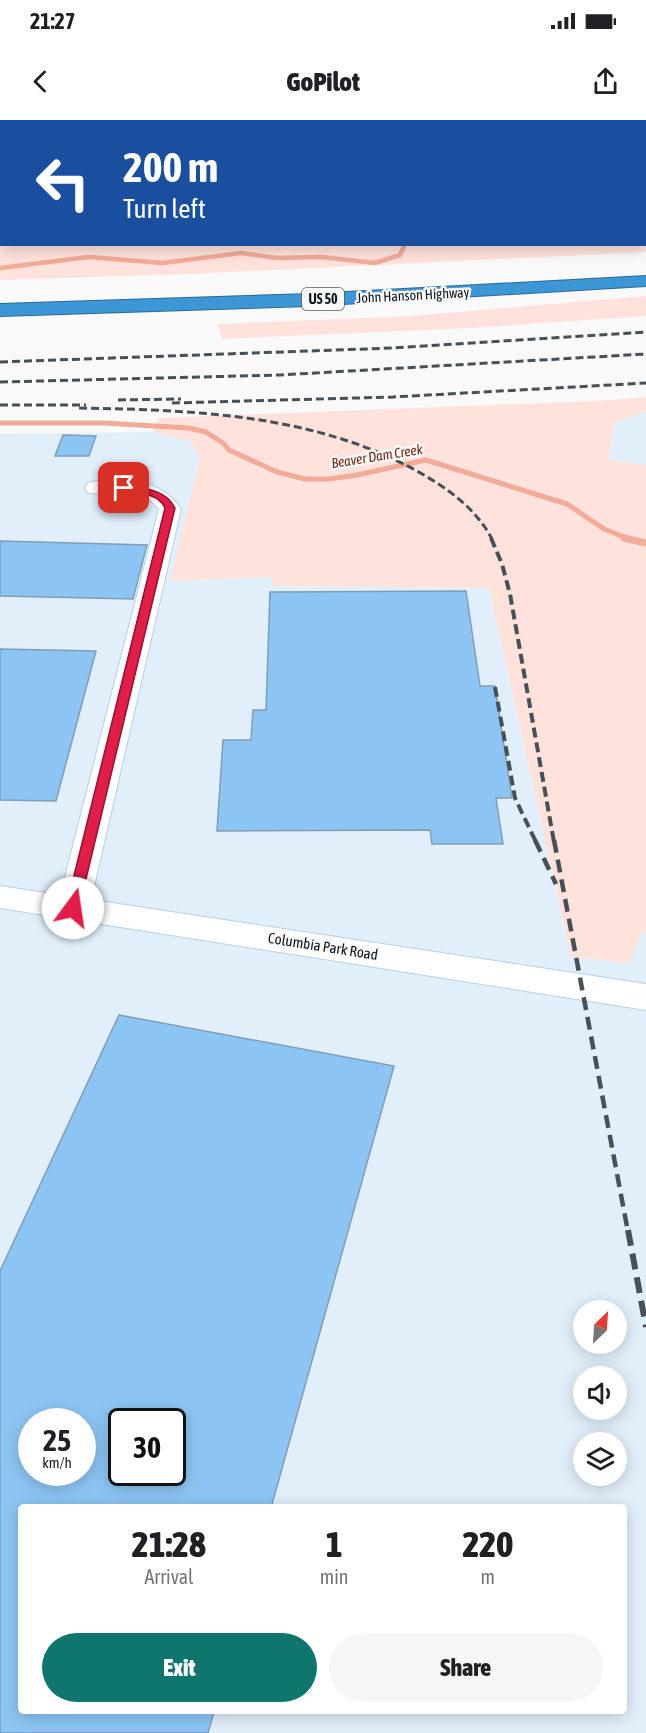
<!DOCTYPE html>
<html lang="en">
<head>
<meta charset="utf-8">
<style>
  :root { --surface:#fff; --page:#f6f6f6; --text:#202124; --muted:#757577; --accent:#0f766e }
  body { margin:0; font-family:"Asap Condensed",sans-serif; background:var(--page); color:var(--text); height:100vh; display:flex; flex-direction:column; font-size:22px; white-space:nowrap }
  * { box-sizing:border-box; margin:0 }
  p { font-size:20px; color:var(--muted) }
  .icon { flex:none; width:33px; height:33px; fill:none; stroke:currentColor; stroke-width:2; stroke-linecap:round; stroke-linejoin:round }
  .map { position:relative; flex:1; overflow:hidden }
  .details { position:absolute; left:18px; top:1384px; width:609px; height:210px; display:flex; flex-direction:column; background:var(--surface); border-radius:6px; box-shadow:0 3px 15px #0003 }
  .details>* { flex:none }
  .banner { position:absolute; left:0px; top:0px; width:646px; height:126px; box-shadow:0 3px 15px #0003; background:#1a4fa0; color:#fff; overflow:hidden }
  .needle { width:39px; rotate:25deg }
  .fabs { position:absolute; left:573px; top:1180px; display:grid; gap:12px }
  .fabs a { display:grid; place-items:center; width:54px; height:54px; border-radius:50%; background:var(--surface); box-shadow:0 3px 15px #0003; font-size:30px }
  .speed { position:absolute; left:18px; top:1288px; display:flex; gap:12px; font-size:30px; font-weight:700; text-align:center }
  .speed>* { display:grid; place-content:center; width:78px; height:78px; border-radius:50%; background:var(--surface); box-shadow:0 3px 15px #0003; line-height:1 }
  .speed small { font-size:15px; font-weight:400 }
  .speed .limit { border:3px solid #111; border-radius:9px; background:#fff; color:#111 }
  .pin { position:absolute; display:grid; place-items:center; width:51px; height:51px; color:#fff; margin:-26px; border-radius:12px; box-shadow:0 3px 9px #0006 }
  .me { position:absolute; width:66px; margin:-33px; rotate:14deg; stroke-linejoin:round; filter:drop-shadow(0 0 4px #0008) }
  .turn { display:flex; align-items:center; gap:21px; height:126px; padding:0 24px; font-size:27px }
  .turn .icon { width:78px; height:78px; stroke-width:2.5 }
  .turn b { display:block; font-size:42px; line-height:51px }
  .eta { display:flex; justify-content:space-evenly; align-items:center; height:102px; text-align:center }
  .eta b { font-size:36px; font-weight:800; line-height:42px }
  .cta { display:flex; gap:12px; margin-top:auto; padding:12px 24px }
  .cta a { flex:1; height:69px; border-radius:36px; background:var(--accent); color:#fff; font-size:24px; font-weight:800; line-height:69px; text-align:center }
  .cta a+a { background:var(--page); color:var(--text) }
  .status { display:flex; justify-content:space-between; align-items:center; height:42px; padding:0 30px; background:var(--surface); direction:ltr }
  .status svg { height:16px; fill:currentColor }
  header { display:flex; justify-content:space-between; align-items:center; height:78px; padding:0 24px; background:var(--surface); font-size:27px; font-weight:800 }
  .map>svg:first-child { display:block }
  .built { fill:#e1effb; fill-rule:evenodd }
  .green { fill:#ffe2db }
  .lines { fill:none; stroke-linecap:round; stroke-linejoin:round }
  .stream-far2 { stroke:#f1ab98; stroke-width:4.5 }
  .stream-far1 { stroke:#f1ab98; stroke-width:5 }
  .stream { stroke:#f1ab98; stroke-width:7 }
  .building { fill:#8cc5f3; stroke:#819db4; stroke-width:1.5; fill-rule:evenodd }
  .minor-casing { stroke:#b3d1e9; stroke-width:2 }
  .tertiary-casing { stroke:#b3d1e9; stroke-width:2 }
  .motorway-casing { stroke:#2c6a96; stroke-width:2 }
  .minor { fill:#fff; fill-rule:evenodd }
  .tertiary { fill:#fff; fill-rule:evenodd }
  .motorway { fill:#3d97d6; fill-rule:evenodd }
  .rail-far3 { stroke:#475056; stroke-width:3; stroke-dasharray:8 4; stroke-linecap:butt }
  .rail-far2 { stroke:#475056; stroke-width:4; stroke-dasharray:10 5; stroke-linecap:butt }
  .rail-far1 { stroke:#475056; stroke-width:4.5; stroke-dasharray:13 7; stroke-linecap:butt }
  .rail { stroke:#475056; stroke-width:6; stroke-dasharray:16 8; stroke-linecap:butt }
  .route { fill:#e11d48; stroke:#92132f; stroke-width:1.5 }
  .labels { text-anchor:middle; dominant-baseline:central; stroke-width:5; stroke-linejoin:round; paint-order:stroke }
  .far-street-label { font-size:14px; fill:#0c1720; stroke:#f9f9f9 }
  .shield { fill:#f9f9f9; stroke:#535b61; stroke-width:1.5 }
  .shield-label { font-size:14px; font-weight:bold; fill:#0c1720 }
  .far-water-label { font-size:14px; font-style:italic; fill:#752410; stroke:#f9f9f9 }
  .street-label { font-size:15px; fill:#0c1720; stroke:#f9f9f9 }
</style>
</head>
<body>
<div class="status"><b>21:27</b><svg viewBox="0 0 49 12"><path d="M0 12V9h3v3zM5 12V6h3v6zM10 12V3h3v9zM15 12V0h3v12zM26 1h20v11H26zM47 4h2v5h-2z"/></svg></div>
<header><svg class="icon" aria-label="back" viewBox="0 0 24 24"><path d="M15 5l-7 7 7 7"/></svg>GoPilot<svg class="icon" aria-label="share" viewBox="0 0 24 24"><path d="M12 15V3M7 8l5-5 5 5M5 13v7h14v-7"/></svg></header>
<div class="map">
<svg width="646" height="1613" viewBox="0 0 646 1613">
  <rect width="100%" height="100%" fill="#f9f9f9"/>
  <g class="built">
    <polygon points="646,292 646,345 608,341 615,302"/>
    <path d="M153,312L191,321L200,338L171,461L273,457L274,466L489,468L571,837L641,813L646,814V1613H0V314ZM584,1191H616V1224H584ZM584,1257H616V1290H584ZM32,1302H82V1353H32ZM122,1302H172V1353H122ZM584,1323H616V1356H584ZM21,1388H624V1592H21Z"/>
  </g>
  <g class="green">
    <polygon points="645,65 646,132 191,154 0,160 0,104 2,124 645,124"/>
    <polygon points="646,176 646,196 473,208 222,219 218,204 411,196"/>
    <polygon points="646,277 646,292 615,302 608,340 646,345 646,814 641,813 630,843 571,837 489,468 273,466 272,457 170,461 200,338 191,321 153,312 158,298 596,281"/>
  </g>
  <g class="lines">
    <polyline class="stream-far2" points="0,148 89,137 163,143 241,133 277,138 321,137 375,143 400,135 405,124"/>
    <polyline class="stream-far1" points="0,303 104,303 189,308 206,312 223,323 229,330 277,352 305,359 329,359 357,355 426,340 567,384 604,409 629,419"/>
    <polyline class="stream" points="624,418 646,423"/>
  </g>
  <g class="building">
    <polygon points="63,315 96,316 89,336 55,336"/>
    <polygon points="0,421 147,425 133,479 0,476"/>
    <polygon points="466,471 480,566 495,566 512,678 496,678 503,724 432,724 430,710 217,711 223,620 251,620 253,590 266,590 270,472"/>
    <polygon points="0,529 96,531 56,681 0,680"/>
    <path d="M119,895L394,946L271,1388H21V1592H214L208,1613H0V1151ZM32,1302H82V1353H32ZM122,1302H172V1353H122Z"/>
  </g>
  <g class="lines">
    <g class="minor-casing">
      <g id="minor">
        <polygon points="0,0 15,0 2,2 2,5"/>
        <polygon points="422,0 441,0 421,2"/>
        <polygon points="484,0 500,0 501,2 485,2"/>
        <rect x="645" y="30" width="1" height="8"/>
        <path d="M96,361C130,361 160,358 181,389L89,788L84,796L73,799L62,796L57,788L159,389L149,379L141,376L88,373L85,368L88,363Z"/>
      </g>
    </g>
    <g class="tertiary-casing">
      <polygon id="tertiary" points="0,766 646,864 646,890 0,788"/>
    </g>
    <g class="motorway-casing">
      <polygon id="motorway" points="646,156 646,166 310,186 0,196 0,184 310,174"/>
    </g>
    <use href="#minor" class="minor"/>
    <use href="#tertiary" class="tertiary"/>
    <use href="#motorway" class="motorway"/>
    <g class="rail-far3">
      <polyline points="0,242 393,228 646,212"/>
      <polyline points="0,262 280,255 646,234"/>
      <polyline points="118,280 181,279"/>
      <polyline points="172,283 393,277 646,263"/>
      <polyline points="0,285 86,285"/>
      <path d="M79,288C194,290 312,294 415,350C446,367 475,387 492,419"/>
    </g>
    <g class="rail-far2">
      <polyline points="491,418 502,444 510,474 554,722"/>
      <polyline points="495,567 515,678 536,722"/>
    </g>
    <g class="rail-far1">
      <polyline points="535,720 556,764"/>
      <polyline points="554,720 628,1112"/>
    </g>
    <polyline class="rail" points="628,1110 646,1207"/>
  </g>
  <path class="route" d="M124,365C143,368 166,369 175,388L79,788L73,793L66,788L165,388C158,372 135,373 121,370L119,368Z"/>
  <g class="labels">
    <g class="far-street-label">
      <text transform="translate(413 175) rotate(-3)">John Hanson Highway</text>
    </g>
    <rect class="shield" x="302" y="168" width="42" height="22" rx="4.5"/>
    <g class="shield-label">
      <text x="323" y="179">US 50</text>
    </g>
    <g class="far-water-label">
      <text transform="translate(377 336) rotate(-9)">Beaver Dam Creek</text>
    </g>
    <g class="street-label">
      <text transform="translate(323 826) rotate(9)">Columbia Park Road</text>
    </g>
  </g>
</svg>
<div class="fabs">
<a><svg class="needle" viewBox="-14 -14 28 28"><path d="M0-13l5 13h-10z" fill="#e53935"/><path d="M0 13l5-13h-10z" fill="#757577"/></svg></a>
<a><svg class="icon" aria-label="sound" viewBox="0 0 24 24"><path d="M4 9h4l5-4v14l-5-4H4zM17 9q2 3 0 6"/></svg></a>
<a><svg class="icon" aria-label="layers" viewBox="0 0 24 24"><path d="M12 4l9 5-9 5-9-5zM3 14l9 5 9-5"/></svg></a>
</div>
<div class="speed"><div>25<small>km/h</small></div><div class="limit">30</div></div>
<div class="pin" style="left:124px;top:368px;background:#d93025"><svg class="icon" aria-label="arrive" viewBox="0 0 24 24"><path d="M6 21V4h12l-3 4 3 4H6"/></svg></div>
<svg class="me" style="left:73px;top:788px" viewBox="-20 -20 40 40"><circle r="19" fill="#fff"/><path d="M0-13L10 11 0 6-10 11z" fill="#e11d48"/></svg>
<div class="banner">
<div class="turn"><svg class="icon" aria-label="left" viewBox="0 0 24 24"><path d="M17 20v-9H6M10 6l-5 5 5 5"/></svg><div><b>200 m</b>Turn left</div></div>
</div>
<section class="details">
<div class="eta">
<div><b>21:28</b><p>Arrival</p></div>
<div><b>1</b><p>min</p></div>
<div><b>220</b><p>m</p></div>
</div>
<div class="cta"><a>Exit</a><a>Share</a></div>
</section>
</div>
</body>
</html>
